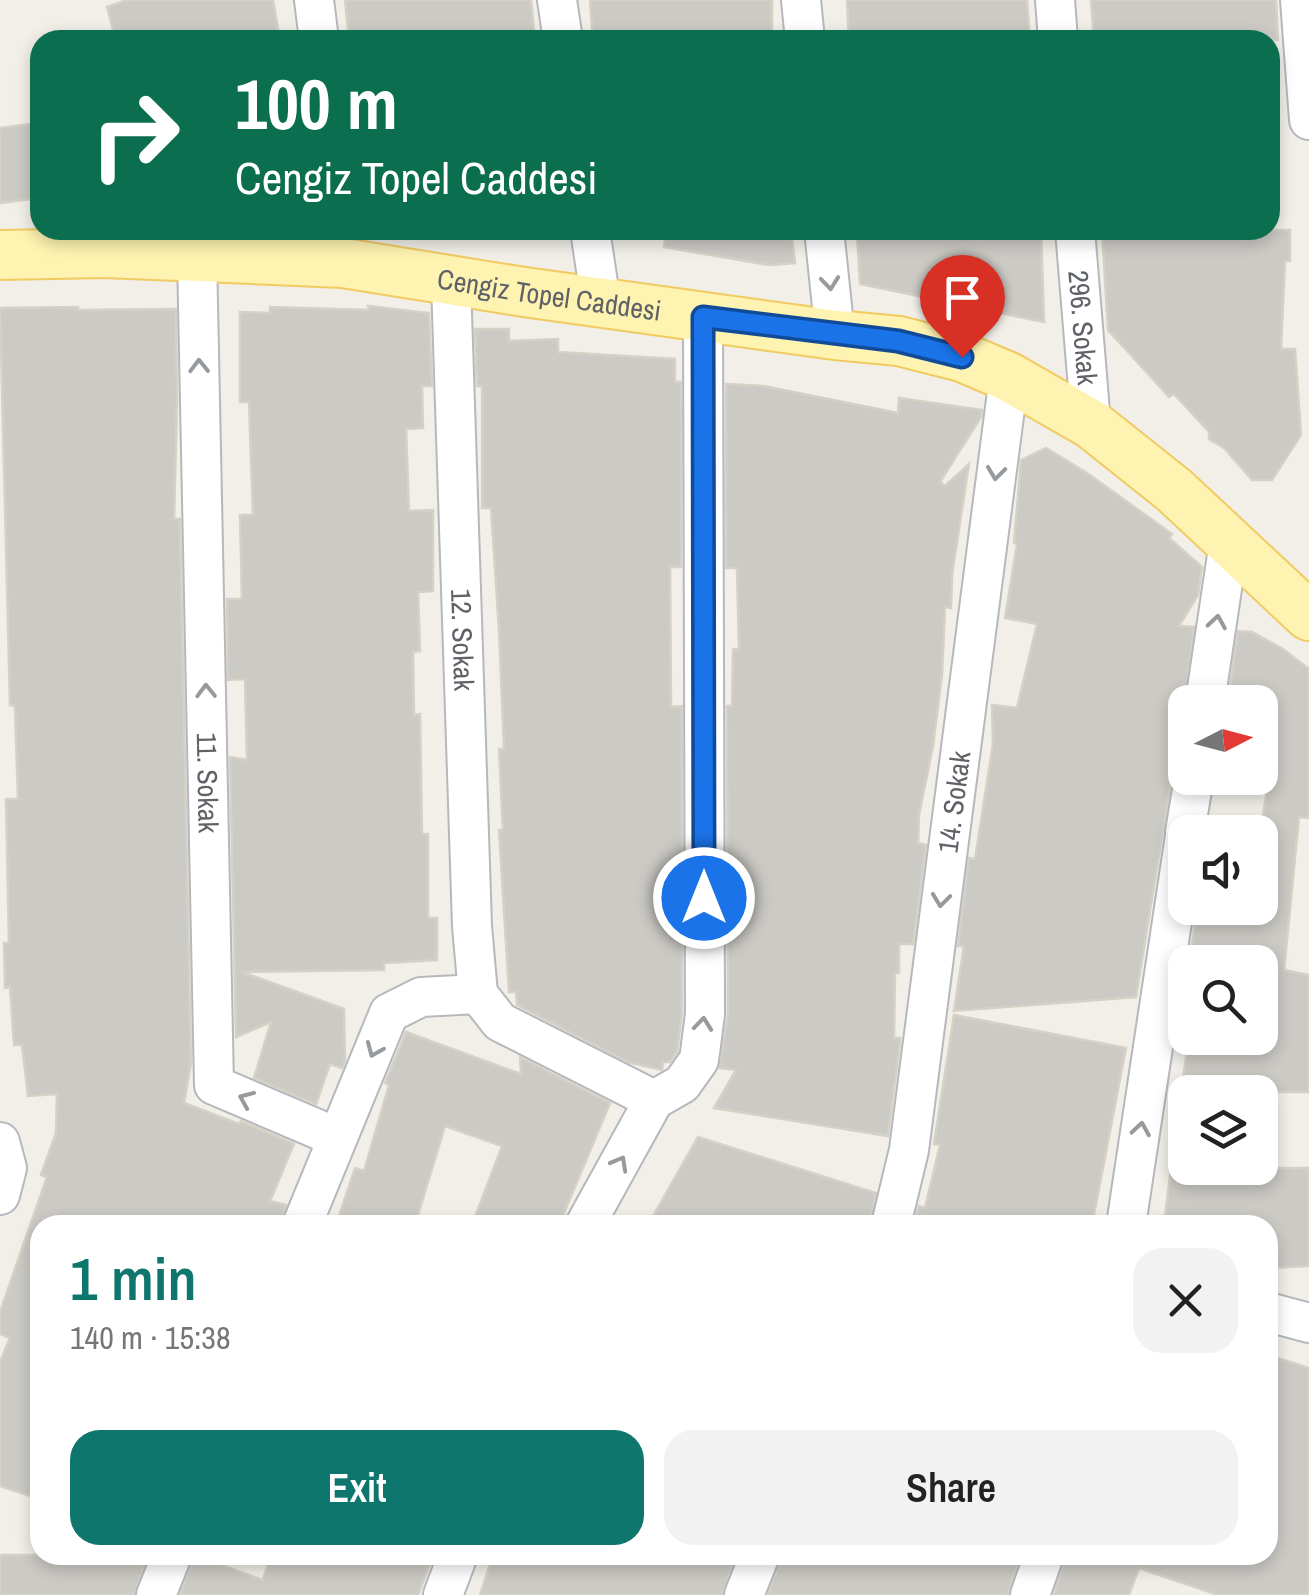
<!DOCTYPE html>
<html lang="en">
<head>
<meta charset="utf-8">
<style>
  :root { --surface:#fff; --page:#f2f2f2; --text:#222; --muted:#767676; --accent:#0f766e }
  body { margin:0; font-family:"Archivo Narrow",sans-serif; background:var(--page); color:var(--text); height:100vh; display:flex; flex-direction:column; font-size:38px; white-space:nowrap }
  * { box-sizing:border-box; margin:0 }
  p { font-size:32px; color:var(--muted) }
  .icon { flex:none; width:55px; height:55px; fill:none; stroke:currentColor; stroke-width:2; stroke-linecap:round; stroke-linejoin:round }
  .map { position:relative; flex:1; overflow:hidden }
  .details { position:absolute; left:30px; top:1215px; width:1248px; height:350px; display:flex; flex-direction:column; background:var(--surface); border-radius:30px; box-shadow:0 5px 15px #0003 }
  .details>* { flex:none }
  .top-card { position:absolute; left:30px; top:30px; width:1250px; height:210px; border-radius:30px; box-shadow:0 5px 15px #0003; background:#0b6e4f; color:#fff; overflow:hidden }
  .needle { width:65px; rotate:84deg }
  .tools { position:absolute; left:1168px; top:685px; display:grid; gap:20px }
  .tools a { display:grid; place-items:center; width:110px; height:110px; border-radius:20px; background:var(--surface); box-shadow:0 5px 15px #0003; font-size:50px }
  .pin { position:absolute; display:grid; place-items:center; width:85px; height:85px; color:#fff; margin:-102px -42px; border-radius:50% 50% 50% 0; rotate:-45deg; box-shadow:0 0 10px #0007 }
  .pin .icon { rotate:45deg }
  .me { position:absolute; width:110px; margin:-55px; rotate:0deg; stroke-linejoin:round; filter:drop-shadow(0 0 8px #0008) }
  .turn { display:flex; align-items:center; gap:35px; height:210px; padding:0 40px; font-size:45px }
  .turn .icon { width:130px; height:130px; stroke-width:2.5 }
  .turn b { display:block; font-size:70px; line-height:85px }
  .round { display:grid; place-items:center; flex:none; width:105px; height:105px; border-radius:30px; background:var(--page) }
  .headline { display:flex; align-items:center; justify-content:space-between; height:170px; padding:0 40px }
  h1 { font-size:60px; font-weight:600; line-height:75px; color:var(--accent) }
  .primary-button { display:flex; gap:20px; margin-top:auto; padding:20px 40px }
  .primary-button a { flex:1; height:115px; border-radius:30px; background:var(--accent); color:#fff; font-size:40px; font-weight:600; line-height:115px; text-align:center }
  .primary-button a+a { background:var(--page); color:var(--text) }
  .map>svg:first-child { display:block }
  .building { fill:#cccac5; stroke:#d6d1c6; stroke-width:2.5 }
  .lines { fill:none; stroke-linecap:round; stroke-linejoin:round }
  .minor-casing { stroke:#b5b8bc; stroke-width:42 }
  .major-casing { stroke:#f1cb61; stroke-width:52 }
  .minor { stroke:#fff; stroke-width:38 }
  .major { stroke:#fef3b0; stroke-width:48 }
  .oneway { stroke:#979a9d }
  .route-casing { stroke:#114b97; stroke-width:25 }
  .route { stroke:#1a73e8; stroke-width:18 }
  .labels { text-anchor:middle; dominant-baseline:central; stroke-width:8; stroke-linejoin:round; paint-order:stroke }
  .street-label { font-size:28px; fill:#5f6368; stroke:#fff }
</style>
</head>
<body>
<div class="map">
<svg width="1309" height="1595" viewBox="0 0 1309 1595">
  <rect width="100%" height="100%" fill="#f1efe8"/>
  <g class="building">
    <polygon points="127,0 273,0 280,40 116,40 107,7"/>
    <polygon points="345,0 531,0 535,40 349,40"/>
    <polygon points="590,0 772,0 772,40 593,40"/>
    <polygon points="847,0 1027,0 1030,40 849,40"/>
    <polygon points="1091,0 1276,0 1278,40 1094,40"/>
    <polygon points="40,123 40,198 0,203 0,128"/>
    <polygon points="666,230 791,230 795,263 769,265 664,247"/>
    <polygon points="959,230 1041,230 1044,322 860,284 857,234 959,236"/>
    <polygon points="1102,230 1290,230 1290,261 1285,261 1281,349 1295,349 1301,435 1272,480 1252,480 1224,448 1209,439 1209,432 1174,394 1169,397 1108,330"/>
    <polygon points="368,306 429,313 432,386 422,386 423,428 406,429 409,511 433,510 433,591 418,592 420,651 413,652 414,715 420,714 422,834 428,834 428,918 437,918 437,960 384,963 384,970 242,972 344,1009 345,1061 342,1068 330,1064 316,1104 254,1078 271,1022 236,1037 230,757 247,760 245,679 228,680 227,599 242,599 240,515 253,515 249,402 240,402 240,312 270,313 270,307 369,310"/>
    <polygon points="78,307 78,310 176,309 177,400 174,519 180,519 191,1063 184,1103 239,1124 241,1121 294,1144 270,1201 286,1205 280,1225 40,1225 40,1468 30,1496 0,1486 0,1362 10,1338 0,1334 0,1312 47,1177 41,1175 56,1133 57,1094 28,1096 22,1045 14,1045 10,987 5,988 4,943 9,943 6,799 18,799 15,706 10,705 0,308"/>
    <polygon points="475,329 509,329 509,341 558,339 558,352 675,359 675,382 681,382 681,567 670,567 671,707 682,706 682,1013 677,1052 670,1062 663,1062 662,1070 628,1062 517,1005 516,992 509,992 499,830 503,830 499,749 504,749 499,630 491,508 482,508 482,386 477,386"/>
    <polygon points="726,384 764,386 898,413 899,398 982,410 981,417 940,482 945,486 969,464 952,575 951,608 945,607 942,675 933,746 919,815 918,843 926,845 913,944 899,944 899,973 895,973 894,1038 900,1038 900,1043 888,1136 714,1108 736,1070 719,1068 728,1014 727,706 732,706 733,649 739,649 737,568 726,568"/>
    <polygon points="1046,448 1087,473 1172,534 1169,538 1202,567 1198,595 1179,626 1194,627 1178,755 1172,774 1136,997 954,1011 964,946 958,946 969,858 975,859 993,744 992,705 1017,708 1037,624 1005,618 1017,544 1014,543 1021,460"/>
    <polygon points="1238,631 1252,632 1283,649 1309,669 1309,818 1299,817 1284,970 1309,975 1309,1092 1181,1092 1189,1038 1260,1038 1260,962 1190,962 1197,908 1260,908 1260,833 1274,747 1260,746 1260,702 1228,702"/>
    <polygon points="954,1015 1126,1048 1092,1225 914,1225 919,1206 925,1208 940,1145 934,1144"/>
    <polygon points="406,1032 521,1074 520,1057 610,1103 559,1225 472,1225 502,1146 445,1126 415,1225 336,1225 355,1168 364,1171 389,1085 385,1083"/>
    <polygon points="698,1137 876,1193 869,1225 648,1225"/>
    <polygon points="1171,1168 1309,1168 1309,1266 1268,1268 1268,1225 1164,1225"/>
    <polygon points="1268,1355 1309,1368 1309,1595 1218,1595 1139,1568 1129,1595 1054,1595 1066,1555 1268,1555"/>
    <polygon points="0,1555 148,1555 134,1595 0,1595"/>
    <polygon points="194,1555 263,1580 271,1555 400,1555 429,1566 418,1595 180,1595"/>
    <polygon points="493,1555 736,1555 722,1595 480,1595"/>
    <polygon points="782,1555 1020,1555 1008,1595 768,1595"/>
  </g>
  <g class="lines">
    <g class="minor-casing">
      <g id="minor">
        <polyline points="314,0 319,40"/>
        <polyline points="557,0 563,40"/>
        <polyline points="801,0 805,40"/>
        <polyline points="1055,0 1058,40"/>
        <polyline points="1300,0 1309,120"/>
        <polyline points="590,230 601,303"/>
        <polyline points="824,230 835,335"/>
        <path id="s1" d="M1075,230L1091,424"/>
        <path id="s2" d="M197,255L214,1085L336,1137"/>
        <path id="s3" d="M451,282L472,926L478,994L500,1022L654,1100"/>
        <polyline points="1205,702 1229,542"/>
        <polyline points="1185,832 1194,778"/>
        <polyline points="0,1142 7,1168 0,1195"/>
        <polyline points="302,1225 389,1013 421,997 478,994"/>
        <polyline points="585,1225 654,1100 682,1084 699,1060 705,1014 703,317"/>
        <path id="s4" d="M891,1225L909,1150L1009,377"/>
        <polyline points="1126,1225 1185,836"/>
        <polyline points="1268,1312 1309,1323"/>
        <polyline points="156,1595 172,1555"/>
        <polyline points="443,1595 458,1555"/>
        <polyline points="744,1595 760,1555"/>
        <polyline points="1030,1595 1044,1555"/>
      </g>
    </g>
    <g class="major-casing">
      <g id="major">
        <path id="s5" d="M0,255L105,253L343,263L524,292L835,335L899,341L962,357L1009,377L1091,424L1174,490L1309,616"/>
      </g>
    </g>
    <use href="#minor" class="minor"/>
    <use href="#major" class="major"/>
  </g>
  <defs><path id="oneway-chevron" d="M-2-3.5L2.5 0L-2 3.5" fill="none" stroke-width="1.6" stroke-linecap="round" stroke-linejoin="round" transform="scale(2.5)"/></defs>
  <g class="oneway">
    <use href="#oneway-chevron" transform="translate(830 283) rotate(84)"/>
    <use href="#oneway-chevron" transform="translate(199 366) rotate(-91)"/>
    <use href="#oneway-chevron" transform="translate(996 473) rotate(97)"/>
    <use href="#oneway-chevron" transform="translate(1217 622) rotate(-81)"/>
    <use href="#oneway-chevron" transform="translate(206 691) rotate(-91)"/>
    <use href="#oneway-chevron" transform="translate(941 900) rotate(97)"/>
    <use href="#oneway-chevron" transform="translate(703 1024) rotate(-84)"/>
    <use href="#oneway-chevron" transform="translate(374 1050) rotate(113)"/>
    <use href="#oneway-chevron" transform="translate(246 1099) rotate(-157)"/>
    <use href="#oneway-chevron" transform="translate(1141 1129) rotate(-81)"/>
    <use href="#oneway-chevron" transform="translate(620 1163) rotate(-61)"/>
  </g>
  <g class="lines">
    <g class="route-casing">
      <polyline id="route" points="704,898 703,317 898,341 962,357"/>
    </g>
    <use href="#route" class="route"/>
  </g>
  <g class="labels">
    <g class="street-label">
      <text stroke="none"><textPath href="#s5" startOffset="552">Cengiz Topel Caddesi</textPath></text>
      <text stroke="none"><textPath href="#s1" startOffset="98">296. Sokak</textPath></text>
      <text stroke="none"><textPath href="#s3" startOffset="358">12. Sokak</textPath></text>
      <text stroke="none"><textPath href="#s2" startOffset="528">11. Sokak</textPath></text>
      <text stroke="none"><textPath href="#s4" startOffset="428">14. Sokak</textPath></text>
    </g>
  </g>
</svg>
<div class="tools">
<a><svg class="needle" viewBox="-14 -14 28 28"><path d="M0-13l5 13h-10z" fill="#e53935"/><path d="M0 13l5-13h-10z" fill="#767676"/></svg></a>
<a><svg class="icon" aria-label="sound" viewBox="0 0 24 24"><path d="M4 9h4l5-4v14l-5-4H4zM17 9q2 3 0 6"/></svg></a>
<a><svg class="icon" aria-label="search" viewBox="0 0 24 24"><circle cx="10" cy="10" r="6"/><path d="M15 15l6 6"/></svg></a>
<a><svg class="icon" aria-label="layers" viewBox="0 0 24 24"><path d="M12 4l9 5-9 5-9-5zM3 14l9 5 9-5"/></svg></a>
</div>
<div class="pin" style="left:962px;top:357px;background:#d93025"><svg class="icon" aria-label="arrive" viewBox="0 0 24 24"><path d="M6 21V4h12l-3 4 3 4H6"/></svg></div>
<svg class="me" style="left:704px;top:898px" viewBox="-20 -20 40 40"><circle r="17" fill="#1a73e8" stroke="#fff" stroke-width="3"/><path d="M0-11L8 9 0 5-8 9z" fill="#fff"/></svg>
<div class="top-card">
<div class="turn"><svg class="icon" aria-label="right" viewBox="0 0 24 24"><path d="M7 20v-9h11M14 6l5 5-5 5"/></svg><div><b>100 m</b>Cengiz Topel Caddesi</div></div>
</div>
<section class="details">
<div class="headline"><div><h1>1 min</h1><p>140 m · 15:38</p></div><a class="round"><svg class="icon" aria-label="close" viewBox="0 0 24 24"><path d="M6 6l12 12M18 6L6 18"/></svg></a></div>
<div class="primary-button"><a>Exit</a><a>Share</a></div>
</section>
</div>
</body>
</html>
